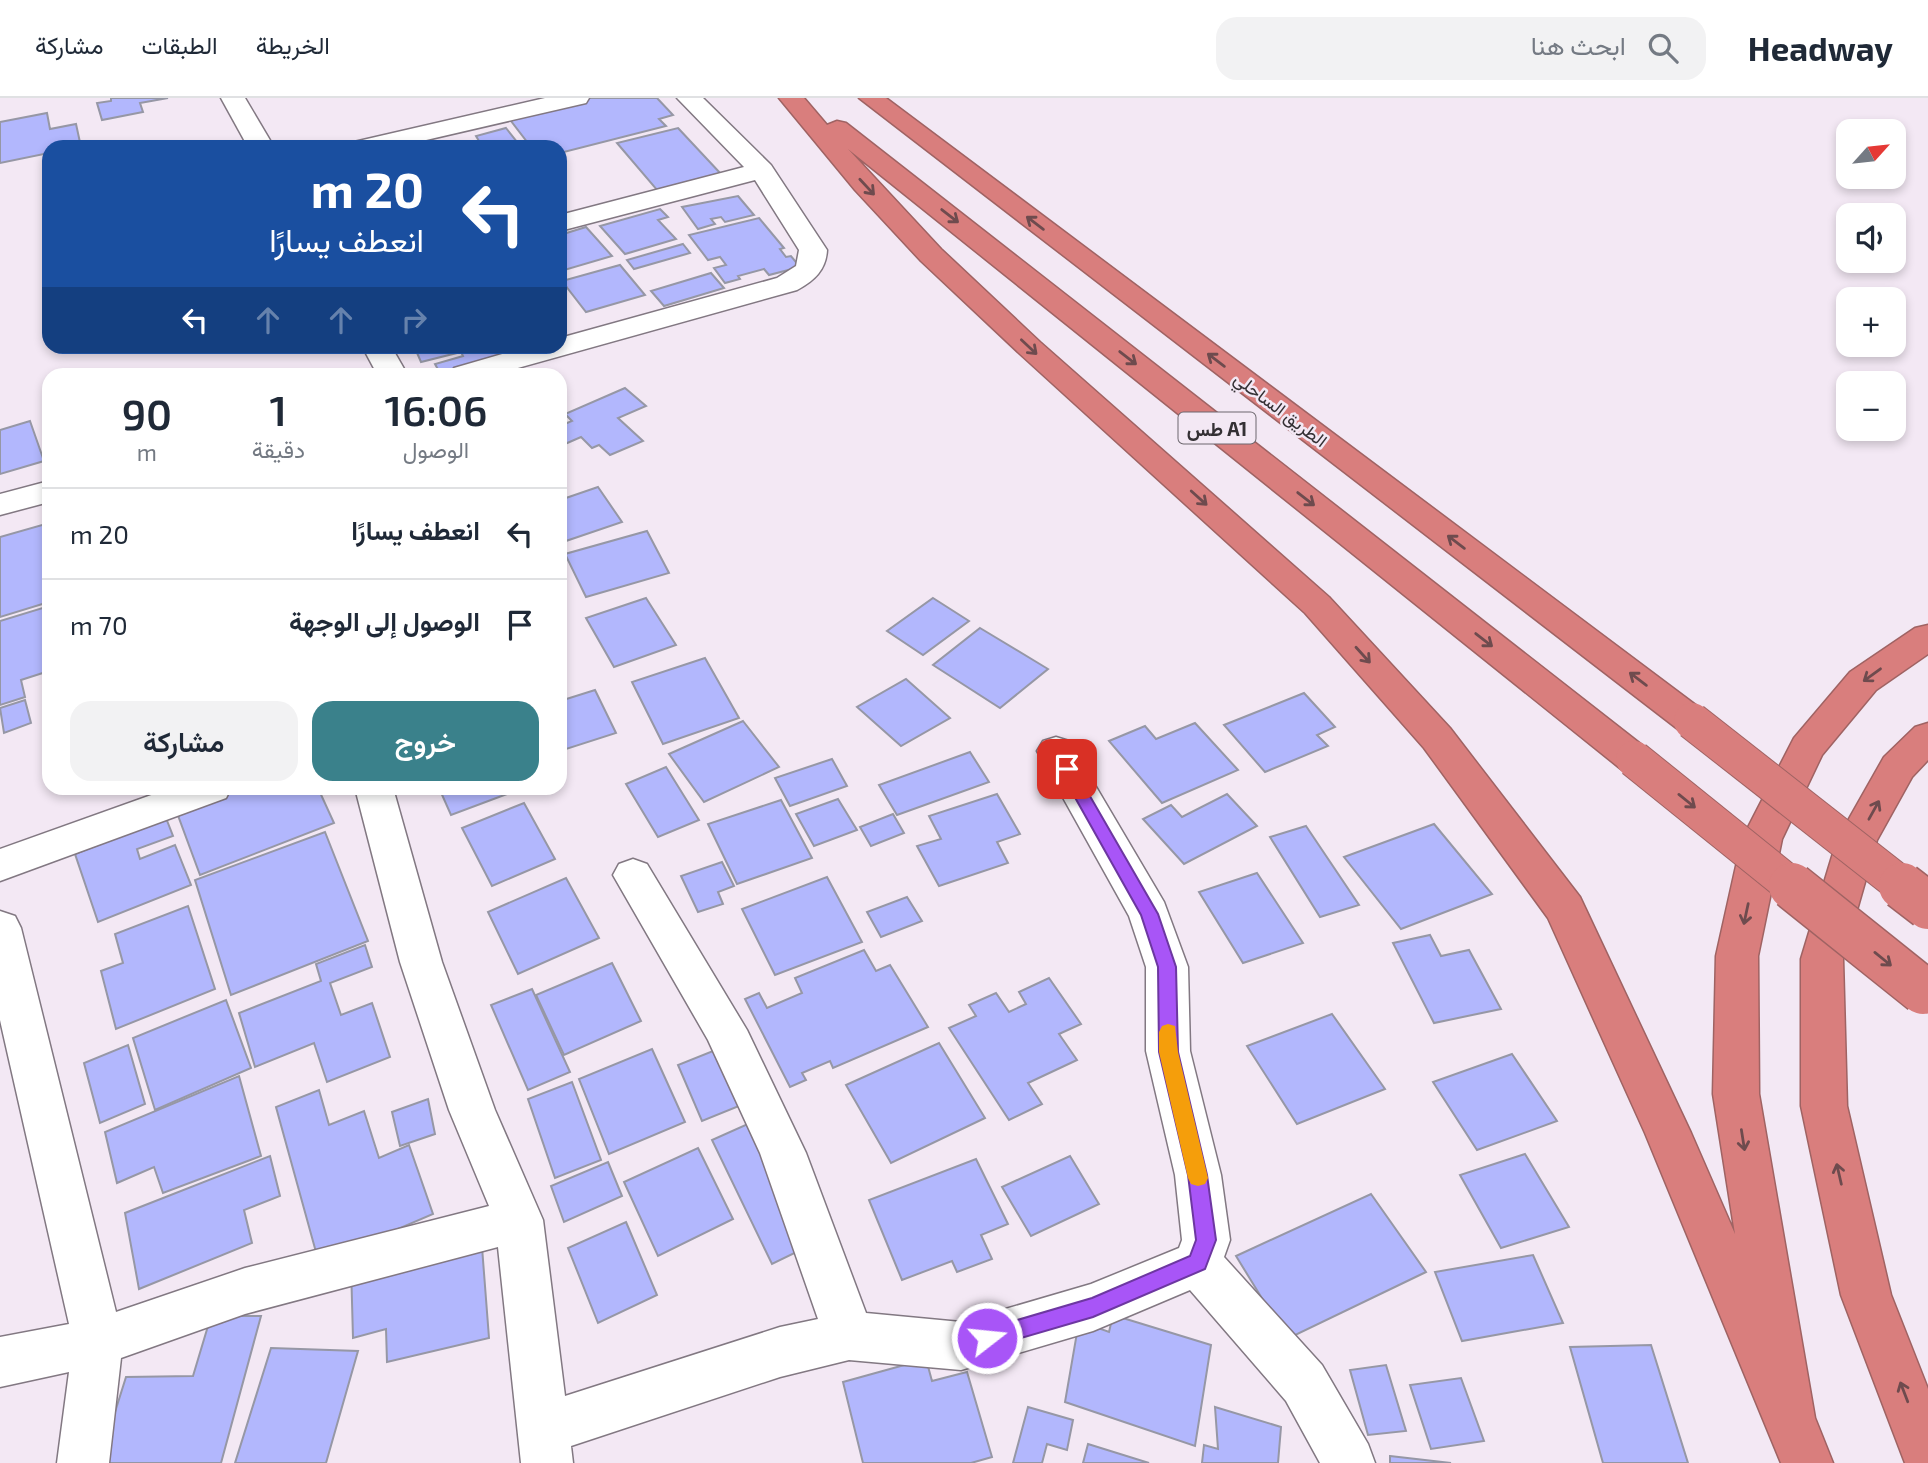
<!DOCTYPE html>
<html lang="ar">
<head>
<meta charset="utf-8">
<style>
  :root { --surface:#fff; --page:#f2f2f3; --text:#1f2937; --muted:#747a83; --line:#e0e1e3; --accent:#3a818b }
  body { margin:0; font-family:"Exo 2",Vazirmatn,sans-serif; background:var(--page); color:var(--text); direction:rtl; height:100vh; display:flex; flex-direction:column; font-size:26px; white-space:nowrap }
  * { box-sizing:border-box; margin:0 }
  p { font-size:23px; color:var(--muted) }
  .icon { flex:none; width:38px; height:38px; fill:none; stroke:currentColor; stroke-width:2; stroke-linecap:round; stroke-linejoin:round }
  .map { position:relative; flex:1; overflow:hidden; direction:ltr }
  .side { position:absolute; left:42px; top:270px; width:525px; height:427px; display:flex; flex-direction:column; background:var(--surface); border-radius:21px; box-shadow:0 4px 10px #0003; direction:rtl }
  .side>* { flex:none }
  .top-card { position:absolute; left:42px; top:42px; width:525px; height:214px; border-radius:21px; box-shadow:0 4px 10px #0003; direction:rtl; background:#1a4fa0; color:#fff; overflow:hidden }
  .needle { width:46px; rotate:63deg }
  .tools { position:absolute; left:1836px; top:21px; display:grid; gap:14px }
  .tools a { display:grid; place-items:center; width:70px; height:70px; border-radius:14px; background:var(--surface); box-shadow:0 4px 10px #0003; font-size:35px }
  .pin { position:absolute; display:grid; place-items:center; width:60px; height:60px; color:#fff; margin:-30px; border-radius:14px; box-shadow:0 4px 10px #0006 }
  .me { position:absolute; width:77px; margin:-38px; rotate:74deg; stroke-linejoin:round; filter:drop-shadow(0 0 5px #0008) }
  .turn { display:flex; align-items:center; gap:24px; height:147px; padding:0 28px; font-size:32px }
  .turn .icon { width:91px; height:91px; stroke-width:2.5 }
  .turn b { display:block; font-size:49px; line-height:60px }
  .lanes { display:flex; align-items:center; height:66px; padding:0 28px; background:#0003; justify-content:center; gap:35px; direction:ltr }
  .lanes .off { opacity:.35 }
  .eta { display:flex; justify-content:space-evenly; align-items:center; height:119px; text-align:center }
  .eta b { font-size:42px; font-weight:600; line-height:49px }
  .cta { display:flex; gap:14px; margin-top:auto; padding:14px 28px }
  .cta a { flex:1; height:80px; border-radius:21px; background:var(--accent); color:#fff; font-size:28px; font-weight:600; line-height:80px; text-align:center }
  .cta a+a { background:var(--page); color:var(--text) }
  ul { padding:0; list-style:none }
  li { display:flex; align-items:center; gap:21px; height:91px; padding:0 28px; border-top:2px solid var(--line) }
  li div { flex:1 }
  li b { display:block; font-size:26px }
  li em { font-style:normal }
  header { display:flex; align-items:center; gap:42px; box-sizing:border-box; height:98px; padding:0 35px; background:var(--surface); border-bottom:2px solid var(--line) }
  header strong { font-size:33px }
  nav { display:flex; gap:38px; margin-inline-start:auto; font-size:24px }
  .search { width:490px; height:63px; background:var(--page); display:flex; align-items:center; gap:18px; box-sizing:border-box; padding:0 24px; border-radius:21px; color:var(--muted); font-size:26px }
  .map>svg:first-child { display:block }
  .building { fill:#b2b7fd; stroke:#9697a5; stroke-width:2 }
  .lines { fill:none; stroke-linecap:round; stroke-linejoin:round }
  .minor-casing { stroke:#827882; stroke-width:3 }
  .highway-casing { stroke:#9f6363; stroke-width:3 }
  .minor { fill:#fff; fill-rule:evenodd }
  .highway { fill:#d97e7d; fill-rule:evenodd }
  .highway-bridge-far1-casing { stroke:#9f6363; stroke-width:38; stroke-linecap:butt }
  .highway-bridge-casing { stroke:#9f6363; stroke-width:49; stroke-linecap:butt }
  .highway-bridge-far1 { stroke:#d97e7d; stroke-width:36 }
  .highway-bridge { stroke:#d97e7d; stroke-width:46 }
  .oneway { stroke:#6e4b4e }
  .route { fill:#a855f7; stroke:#6d37a1; stroke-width:2 }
  .slow { fill:#f59e0b }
  .labels { text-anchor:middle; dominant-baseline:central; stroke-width:5; stroke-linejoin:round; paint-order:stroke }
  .far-street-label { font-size:18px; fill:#343034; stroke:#f3e8f4 }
  .shield { fill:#f3e8f4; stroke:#6d676e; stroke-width:2 }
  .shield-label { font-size:19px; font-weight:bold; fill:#343034 }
</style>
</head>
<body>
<header>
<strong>Headway</strong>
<div class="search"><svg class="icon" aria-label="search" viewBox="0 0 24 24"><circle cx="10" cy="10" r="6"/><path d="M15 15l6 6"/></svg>ابحث هنا</div>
<nav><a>الخريطة</a><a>الطبقات</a><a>مشاركة</a></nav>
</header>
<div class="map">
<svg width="1928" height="1365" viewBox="0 0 1928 1365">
  <rect width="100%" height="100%" fill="#f3e8f4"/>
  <g class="building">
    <polygon points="111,0 168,0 140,5 143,14 102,22 97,5 111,3"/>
    <polygon points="589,0 657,0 673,17 659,21 666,28 560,55 560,49 531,49 508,19"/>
    <polygon points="47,15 50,31 76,26 81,49 49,49 49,55 0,65 0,24"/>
    <polygon points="506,30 521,49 453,49 479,43 476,38"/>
    <polygon points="678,30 721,76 657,92 617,45"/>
    <polygon points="738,98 754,117 725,124 721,119 711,121 715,126 698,131 682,109"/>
    <polygon points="660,111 668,119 658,122 676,141 625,156 600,128"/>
    <polygon points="759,120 784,150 780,151 786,159 791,158 800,169 769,177 764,171 738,178 740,181 725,185 714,170 726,167 720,159 708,162 689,137"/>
    <polygon points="586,129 612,158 561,173 560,137"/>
    <polygon points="683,146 690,155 634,171 627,162"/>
    <polygon points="620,167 645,197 586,214 562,183"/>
    <polygon points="711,175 724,190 664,208 651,193"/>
    <polygon points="414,248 506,248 511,257 440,275 435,266 463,258 461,254 421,264"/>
    <polygon points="625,290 646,308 618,320 643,343 610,357 599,347 592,350 581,339 565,346 560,341 560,328 572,323 565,316"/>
    <polygon points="30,323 44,363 0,376 0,332"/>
    <polygon points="598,389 622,424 560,445 560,402"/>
    <polygon points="49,425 49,504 0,519 0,439"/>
    <polygon points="647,433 669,475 586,499 565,456"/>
    <polygon points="646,500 676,547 614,569 586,520"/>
    <polygon points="933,500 969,523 923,557 887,533"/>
    <polygon points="49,508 49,573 21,582 25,599 0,607 0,523"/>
    <polygon points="980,530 1048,571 1000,610 933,567"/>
    <polygon points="705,560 739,620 663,646 632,584"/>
    <polygon points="906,581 950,620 901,648 857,609"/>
    <polygon points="595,592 616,635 560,653 560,603"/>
    <polygon points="1304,595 1335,629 1317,637 1328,648 1265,674 1224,627"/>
    <polygon points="25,602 31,625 4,635 0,610"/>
    <polygon points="743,623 779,669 704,704 669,656"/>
    <polygon points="1195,625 1238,672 1162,705 1109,643 1145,628 1156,641"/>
    <polygon points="970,654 989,684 897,717 879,687"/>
    <polygon points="832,661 847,688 790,708 775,680"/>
    <polygon points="666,669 699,722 658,739 626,686"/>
    <polygon points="238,690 318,690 334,725 200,777 176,712"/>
    <polygon points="439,690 523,690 451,717"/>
    <polygon points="997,696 1020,736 997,744 1008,765 939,788 917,748 941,741 929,718"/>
    <polygon points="1227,696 1257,728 1184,766 1143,721 1171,707 1182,719"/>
    <polygon points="838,701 857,732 814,748 796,716"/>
    <polygon points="781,702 812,760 737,786 708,726"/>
    <polygon points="524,705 555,761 492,788 462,730"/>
    <polygon points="893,716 904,735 871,748 860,729"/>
    <polygon points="166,720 173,738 137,751 140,761 175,747 191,787 98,824 75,756"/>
    <polygon points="1434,726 1492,796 1401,831 1344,759"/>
    <polygon points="1306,728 1359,807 1320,819 1270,739"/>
    <polygon points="325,734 368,843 231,897 195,782"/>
    <polygon points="722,764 734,788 718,794 723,806 698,814 681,778"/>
    <polygon points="1257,775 1303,845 1243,865 1199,794"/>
    <polygon points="827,779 862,844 775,877 742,811"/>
    <polygon points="566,780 599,840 518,876 488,814"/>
    <polygon points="907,799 922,823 881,839 867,814"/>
    <polygon points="188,808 215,891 116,931 101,873 123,865 115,836"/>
    <polygon points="1430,837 1441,858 1469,852 1501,911 1434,925 1393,845"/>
    <polygon points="365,847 372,869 330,885 341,917 372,905 390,959 327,984 314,945 255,969 239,915 321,883 316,866"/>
    <polygon points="864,852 876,873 890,867 928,929 833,970 830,963 802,975 806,982 790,989 745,901 759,895 767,910 802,895 795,880"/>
    <polygon points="612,865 641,923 564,957 536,897"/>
    <polygon points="1049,880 1081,926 1059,936 1077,962 1028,985 1042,1006 1009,1022 949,930 976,918 969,907 996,895 1009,914 1026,906 1019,894"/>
    <polygon points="532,891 570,974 528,992 491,907"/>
    <polygon points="226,902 251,970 155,1012 133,940"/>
    <polygon points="1332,916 1385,991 1297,1026 1247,948"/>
    <polygon points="939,945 985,1020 891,1065 846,987"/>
    <polygon points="128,947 145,1006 100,1025 84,965"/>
    <polygon points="652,951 685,1024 609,1056 579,981"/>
    <polygon points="713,953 739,1008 702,1023 678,967"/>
    <polygon points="1512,956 1557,1023 1477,1052 1433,984"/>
    <polygon points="239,978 261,1058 163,1095 154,1069 117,1085 105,1034"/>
    <polygon points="572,984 601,1062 555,1080 528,1001"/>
    <polygon points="319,992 329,1027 364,1013 379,1060 409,1047 433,1116 319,1165 276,1009"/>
    <polygon points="428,1001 435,1036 400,1048 392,1014"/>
    <polygon points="750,1025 813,1146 772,1166 712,1042"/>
    <polygon points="698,1050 733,1121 658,1158 624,1084"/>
    <polygon points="1525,1056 1569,1129 1501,1150 1460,1077"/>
    <polygon points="270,1058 280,1098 244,1112 252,1145 139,1191 125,1115"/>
    <polygon points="1070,1058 1099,1106 1031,1138 1002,1089"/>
    <polygon points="976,1061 1008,1126 981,1137 992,1161 957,1174 952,1163 902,1182 869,1102"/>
    <polygon points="608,1064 622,1098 564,1124 551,1088"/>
    <polygon points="1371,1096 1426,1174 1287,1241 1236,1158"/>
    <polygon points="626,1124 657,1197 598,1225 568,1150"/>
    <polygon points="481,1136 489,1240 387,1264 386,1231 353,1240 351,1167"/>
    <polygon points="1533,1157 1563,1225 1462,1243 1435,1174"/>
    <polygon points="1113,1217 1211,1247 1195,1348 1065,1304 1079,1223 1109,1234"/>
    <polygon points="211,1218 261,1218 221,1365 99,1365 126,1279 193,1278"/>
    <polygon points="1651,1247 1688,1365 1603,1365 1570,1249"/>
    <polygon points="271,1250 358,1253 326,1365 235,1365"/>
    <polygon points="926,1261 932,1283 967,1274 992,1359 971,1365 863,1365 843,1284"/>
    <polygon points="1386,1267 1406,1333 1368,1337 1350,1272"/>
    <polygon points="1461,1280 1484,1343 1431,1351 1410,1287"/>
    <polygon points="1028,1309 1073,1322 1067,1352 1047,1346 1042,1365 1013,1365"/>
    <polygon points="1215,1309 1281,1329 1278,1365 1202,1365 1204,1347 1218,1351"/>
    <polygon points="1088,1346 1149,1365 1083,1365"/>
    <polygon points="1390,1358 1451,1365 1390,1365"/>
  </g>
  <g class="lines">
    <g class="minor-casing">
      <g id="minor">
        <polygon points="221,0 245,0 274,49 248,49"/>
        <polygon points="545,0 589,0 586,5 396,49 350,49 354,44"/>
        <path d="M677,0H703L771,67L827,152C826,172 814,183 797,192L496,276H450L454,270L530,248H560V240L777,180L796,168L799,152L755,82L560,133V117L744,69Z"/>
        <polygon points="362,248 391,248 407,276 377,276"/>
        <polygon points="49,383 49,404 0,417 0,396"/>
        <polygon points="1056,639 1069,643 1164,804 1188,869 1190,953 1221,1077 1230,1142 1224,1159 1322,1267 1368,1346 1375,1365 1320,1365 1286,1303 1190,1192 1093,1233 961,1272 849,1262 780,1279 571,1348 573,1365 521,1365 498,1149 245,1216 121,1260 109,1365 57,1365 69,1274 0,1289 0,1239 69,1226 0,922 0,813 15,818 21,830 116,1214 245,1170 489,1108 449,1012 400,864 355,690 393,690 442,864 495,1012 543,1122 565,1298 780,1229 818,1221 760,1055 708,942 613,777 619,766 633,761 647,766 747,932 806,1055 866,1215 961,1224 1091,1186 1179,1150 1182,1142 1175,1077 1146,953 1146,869 1129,818 1037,653 1043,643"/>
        <polygon points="171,690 231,690 226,700 0,783 0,751"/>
      </g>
    </g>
    <g class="highway-casing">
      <g id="highway">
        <polygon points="779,0 804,0 827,27 837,23 846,25 1647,651 1653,661 1647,671 1634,675 1621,671 848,51 941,151 1040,244 1329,499 1450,630 1580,799 1691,1035 1735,1136 1713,996 1716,858 1742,741 1794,640 1850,574 1915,530 1928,527 1928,556 1876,592 1822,657 1782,741 1758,858 1759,996 1815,1320 1833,1365 1781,1365 1645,1035 1548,820 1424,650 1305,515 1020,256 921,163 855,92"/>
        <polygon points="859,0 886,0 1705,614 1711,623 1705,632 1692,636 1679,632"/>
        <polygon points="1928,625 1928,662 1912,679 1877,742 1843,861 1847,1008 1891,1197 1928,1291 1928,1365 1905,1365 1841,1197 1801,1008 1801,861 1837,742 1884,659 1915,629"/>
      </g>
    </g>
    <use href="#minor" class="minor"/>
    <use href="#highway" class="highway"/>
    <g class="highway-bridge-far1-casing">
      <g id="highway-bridge-far1">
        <polyline points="1692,623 1905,790"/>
        <polyline points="1634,661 1794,790"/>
      </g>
    </g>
    <g class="highway-bridge-casing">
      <g id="highway-bridge">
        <polyline points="1792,788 1923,893"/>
        <polyline points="1902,788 1928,808"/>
      </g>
    </g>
    <use href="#highway-bridge-far1" class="highway-bridge-far1"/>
    <use href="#highway-bridge" class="highway-bridge"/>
  </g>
  <defs><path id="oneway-shaft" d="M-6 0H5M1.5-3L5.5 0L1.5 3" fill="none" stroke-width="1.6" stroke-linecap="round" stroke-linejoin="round" transform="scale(1.75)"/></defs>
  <g class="oneway">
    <use href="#oneway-shaft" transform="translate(867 89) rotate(47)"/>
    <use href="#oneway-shaft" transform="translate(950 118) rotate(38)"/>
    <use href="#oneway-shaft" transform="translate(1035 125) rotate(-143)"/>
    <use href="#oneway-shaft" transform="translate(1029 249) rotate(43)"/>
    <use href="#oneway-shaft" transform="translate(1128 260) rotate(38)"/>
    <use href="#oneway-shaft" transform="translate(1216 262) rotate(-143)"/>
    <use href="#oneway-shaft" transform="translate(1199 400) rotate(42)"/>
    <use href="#oneway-shaft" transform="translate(1306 401) rotate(38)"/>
    <use href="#oneway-shaft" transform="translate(1456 444) rotate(-143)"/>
    <use href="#oneway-shaft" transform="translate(1484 542) rotate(38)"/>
    <use href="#oneway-shaft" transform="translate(1363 557) rotate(48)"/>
    <use href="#oneway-shaft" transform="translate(1872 577) rotate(144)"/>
    <use href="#oneway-shaft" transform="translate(1638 581) rotate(-143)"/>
    <use href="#oneway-shaft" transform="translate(1687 703) rotate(39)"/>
    <use href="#oneway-shaft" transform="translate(1874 712) rotate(-61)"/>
    <use href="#oneway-shaft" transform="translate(1746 816) rotate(102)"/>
    <use href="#oneway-shaft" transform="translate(1883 861) rotate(39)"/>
    <use href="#oneway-shaft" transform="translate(1743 1042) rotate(81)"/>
    <use href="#oneway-shaft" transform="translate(1839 1076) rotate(-103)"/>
    <use href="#oneway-shaft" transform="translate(1904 1294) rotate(-111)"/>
  </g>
  <polygon class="route" points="1067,665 1072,667 1158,816 1176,869 1178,954 1207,1077 1216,1142 1205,1171 1093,1219 987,1250 980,1247 977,1240 980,1233 1092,1200 1190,1158 1196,1142 1188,1077 1159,954 1158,869 1141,817 1059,671"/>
  <polygon class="slow" points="1168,926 1175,928 1178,954 1208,1080 1205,1086 1198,1088 1191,1086 1188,1080 1159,954 1159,934 1162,928"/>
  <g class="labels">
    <g class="far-street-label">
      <text transform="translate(1281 311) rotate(37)">الطريق الساحلي</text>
    </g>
    <rect class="shield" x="1178.5" y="314.5" width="77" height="31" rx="5"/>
    <g class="shield-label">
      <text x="1217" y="330">طس A1</text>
    </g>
  </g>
</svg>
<div class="tools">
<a><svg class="needle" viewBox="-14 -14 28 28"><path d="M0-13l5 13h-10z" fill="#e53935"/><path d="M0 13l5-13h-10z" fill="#747a83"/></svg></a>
<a><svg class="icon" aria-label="sound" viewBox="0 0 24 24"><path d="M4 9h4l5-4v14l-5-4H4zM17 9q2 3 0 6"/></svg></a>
<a>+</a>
<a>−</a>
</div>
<div class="pin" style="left:1067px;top:671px;background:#d93025"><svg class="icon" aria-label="arrive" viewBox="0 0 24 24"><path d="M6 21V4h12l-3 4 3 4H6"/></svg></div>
<svg class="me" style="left:987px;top:1240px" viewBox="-20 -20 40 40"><circle r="17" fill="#a855f7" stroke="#fff" stroke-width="3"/><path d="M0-11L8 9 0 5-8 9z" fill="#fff"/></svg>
<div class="top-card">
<div class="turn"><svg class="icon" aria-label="left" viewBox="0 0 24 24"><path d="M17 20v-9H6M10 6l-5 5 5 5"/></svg><div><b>20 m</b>انعطف يسارًا</div></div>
<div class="lanes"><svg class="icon" aria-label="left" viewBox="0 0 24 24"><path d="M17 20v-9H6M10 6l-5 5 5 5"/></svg><svg class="icon off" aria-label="ahead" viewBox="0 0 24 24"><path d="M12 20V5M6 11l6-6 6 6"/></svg><svg class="icon off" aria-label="ahead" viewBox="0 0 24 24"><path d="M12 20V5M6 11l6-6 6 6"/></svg><svg class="icon off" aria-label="right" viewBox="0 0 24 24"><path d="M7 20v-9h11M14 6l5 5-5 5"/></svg></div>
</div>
<section class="side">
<div class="eta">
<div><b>16:06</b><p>الوصول</p></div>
<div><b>1</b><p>دقيقة</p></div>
<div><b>90</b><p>m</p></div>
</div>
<ul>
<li><svg class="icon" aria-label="left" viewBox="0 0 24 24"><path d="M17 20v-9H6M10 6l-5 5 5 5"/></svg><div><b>انعطف يسارًا</b></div><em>20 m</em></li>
<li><svg class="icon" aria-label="arrive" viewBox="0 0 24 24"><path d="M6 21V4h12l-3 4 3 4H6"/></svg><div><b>الوصول إلى الوجهة</b></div><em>70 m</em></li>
</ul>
<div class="cta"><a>خروج</a><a>مشاركة</a></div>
</section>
</div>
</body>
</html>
